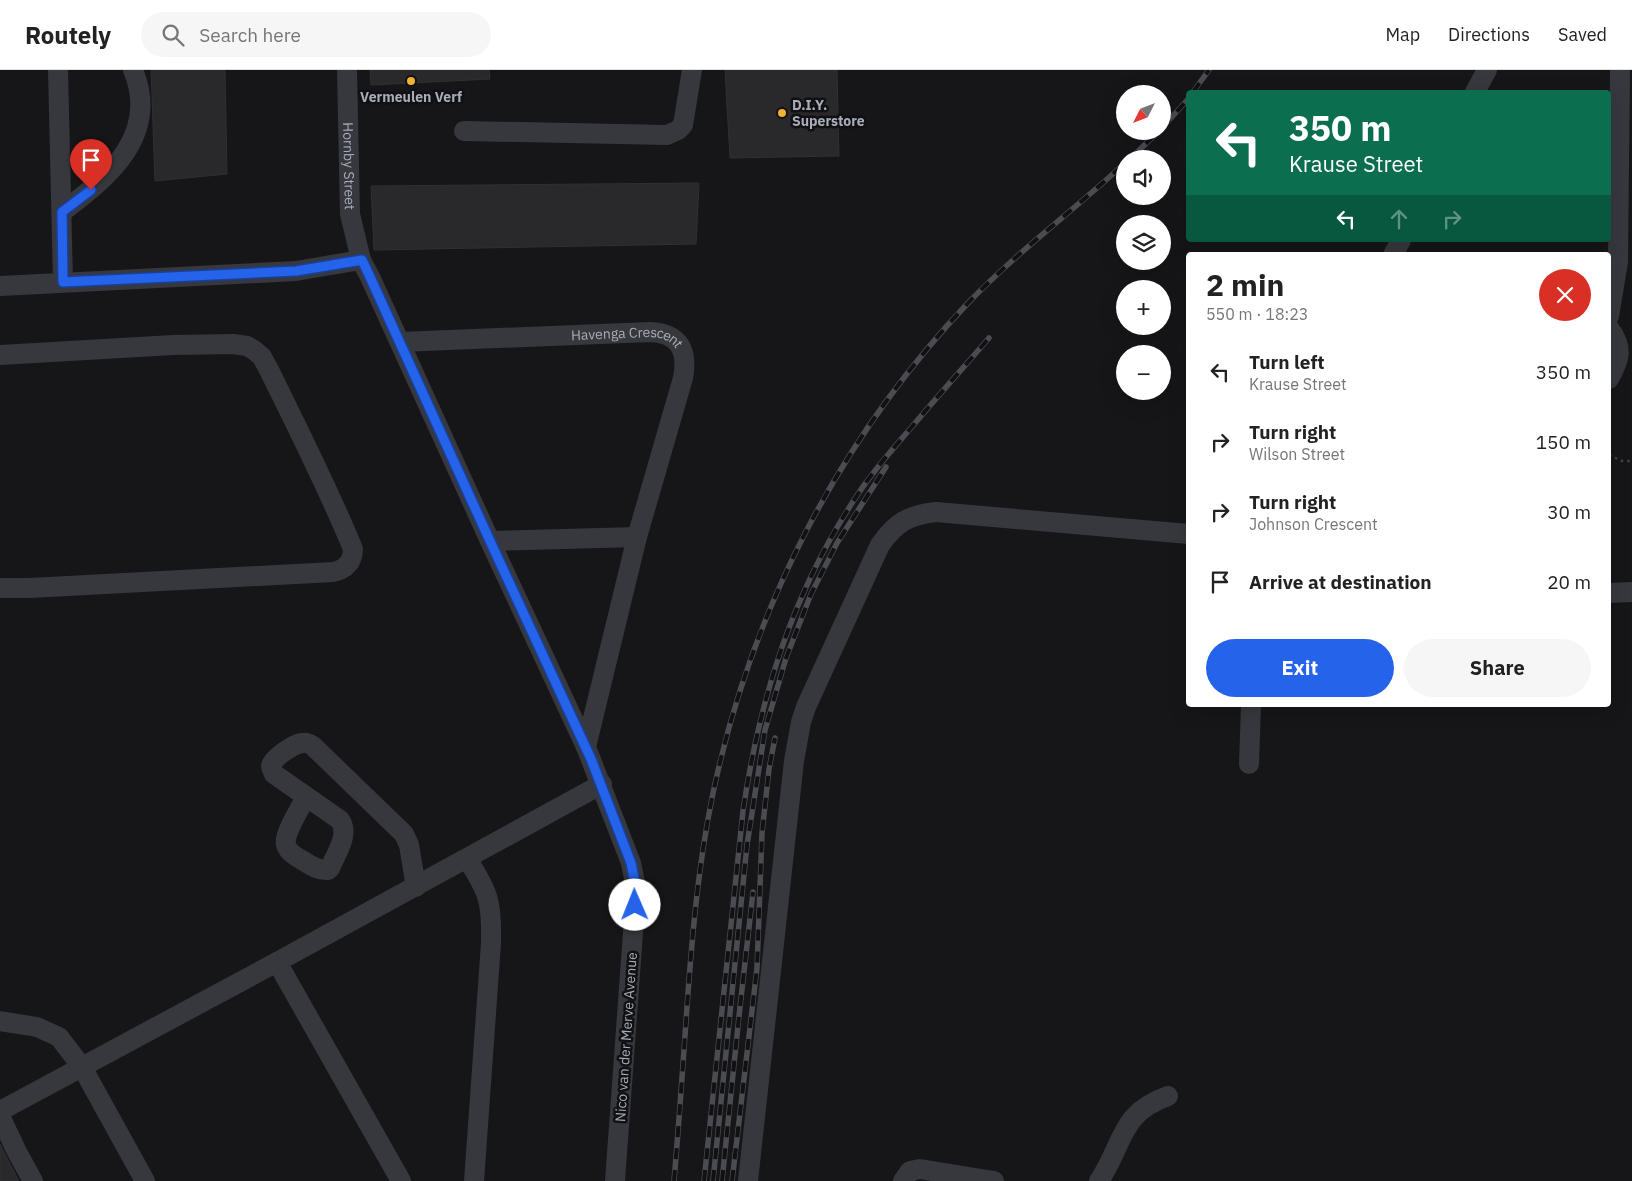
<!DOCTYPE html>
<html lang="en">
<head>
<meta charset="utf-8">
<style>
  :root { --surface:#fff; --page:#f6f6f6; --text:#222; --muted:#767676; --line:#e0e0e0; --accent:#2563eb }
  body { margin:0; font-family:"IBM Plex Sans",sans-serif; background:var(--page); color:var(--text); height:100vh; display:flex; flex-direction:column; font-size:19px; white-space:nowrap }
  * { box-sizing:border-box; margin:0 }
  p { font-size:16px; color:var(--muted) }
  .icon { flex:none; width:28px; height:28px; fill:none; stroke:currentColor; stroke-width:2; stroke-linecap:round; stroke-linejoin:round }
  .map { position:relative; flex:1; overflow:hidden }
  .side { position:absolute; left:1186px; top:182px; width:425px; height:455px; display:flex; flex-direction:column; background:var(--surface); border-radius:5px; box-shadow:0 5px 20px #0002 }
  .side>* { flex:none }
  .top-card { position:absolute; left:1186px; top:20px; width:425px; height:152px; border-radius:5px; box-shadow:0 5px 20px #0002; background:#0b6e4f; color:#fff; overflow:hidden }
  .needle { width:32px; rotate:228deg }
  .controls { position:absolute; left:1116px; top:15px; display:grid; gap:10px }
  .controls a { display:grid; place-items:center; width:55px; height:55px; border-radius:50%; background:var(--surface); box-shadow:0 5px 20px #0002; font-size:25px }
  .pin { position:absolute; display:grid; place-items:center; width:42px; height:42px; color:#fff; margin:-51px -21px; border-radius:50% 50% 50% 0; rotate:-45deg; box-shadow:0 0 5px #0007 }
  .pin .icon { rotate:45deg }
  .me { position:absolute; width:55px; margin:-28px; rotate:359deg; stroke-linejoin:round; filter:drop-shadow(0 0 4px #0008) }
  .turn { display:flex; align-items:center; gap:18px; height:105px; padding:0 20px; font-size:22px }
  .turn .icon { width:65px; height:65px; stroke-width:2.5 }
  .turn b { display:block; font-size:35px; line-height:42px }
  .lanes { display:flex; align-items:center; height:48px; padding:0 20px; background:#0003; justify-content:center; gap:25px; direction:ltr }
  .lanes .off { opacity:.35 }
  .round { display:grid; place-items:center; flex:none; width:52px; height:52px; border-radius:26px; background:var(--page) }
  .overview { display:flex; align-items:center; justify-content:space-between; height:85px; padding:0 20px }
  h1 { font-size:30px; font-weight:700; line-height:38px }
  .primary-button { display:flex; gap:10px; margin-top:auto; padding:10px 20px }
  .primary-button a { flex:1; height:58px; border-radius:30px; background:var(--accent); color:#fff; font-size:20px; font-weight:700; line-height:58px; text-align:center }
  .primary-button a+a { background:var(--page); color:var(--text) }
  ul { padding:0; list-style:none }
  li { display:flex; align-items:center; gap:15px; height:70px; padding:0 20px }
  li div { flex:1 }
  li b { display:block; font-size:19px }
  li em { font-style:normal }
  header { display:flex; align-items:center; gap:30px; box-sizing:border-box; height:70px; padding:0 25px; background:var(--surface); border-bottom:1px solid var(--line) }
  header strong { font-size:24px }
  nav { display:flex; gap:28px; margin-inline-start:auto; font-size:18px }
  .search { width:350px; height:45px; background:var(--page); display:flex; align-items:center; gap:12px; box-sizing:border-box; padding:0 18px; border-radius:28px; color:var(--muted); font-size:19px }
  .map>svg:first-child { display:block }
  .building { fill:#29292c; stroke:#303034 }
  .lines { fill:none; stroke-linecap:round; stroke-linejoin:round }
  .path { stroke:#3d3f44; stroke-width:2.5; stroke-dasharray:2.5 4; stroke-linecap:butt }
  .minor { stroke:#37383d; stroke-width:20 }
  .rail-casing { stroke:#4a4c52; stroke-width:5.5 }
  .rail { stroke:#111113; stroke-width:4; stroke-dasharray:11; stroke-linecap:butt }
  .route-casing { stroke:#184099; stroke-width:12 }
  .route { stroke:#2563eb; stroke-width:9 }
  .poi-dot { fill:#f2b134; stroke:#111113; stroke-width:2 }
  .labels { text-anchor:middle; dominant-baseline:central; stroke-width:5; stroke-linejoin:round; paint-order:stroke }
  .poi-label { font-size:14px; font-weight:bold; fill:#a8adb8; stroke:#111113 }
  .street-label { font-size:14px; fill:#a8adb8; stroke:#111113 }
</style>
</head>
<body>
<header>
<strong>Routely</strong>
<div class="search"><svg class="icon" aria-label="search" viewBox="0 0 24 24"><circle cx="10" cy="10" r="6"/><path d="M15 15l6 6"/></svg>Search here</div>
<nav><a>Map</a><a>Directions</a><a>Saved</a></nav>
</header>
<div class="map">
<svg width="1632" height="1111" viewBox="0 0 1632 1111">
  <rect width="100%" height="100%" fill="#161618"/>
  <g class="building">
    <polygon points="151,0 225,0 227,104 155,111"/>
    <polygon points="370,0 489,0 490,9 371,15"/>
    <polygon points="725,0 837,0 839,86 730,88"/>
    <polygon points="699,113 696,174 374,180 371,116"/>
    <polygon points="0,1074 7,1088 19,1111 0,1111"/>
  </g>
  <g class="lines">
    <polyline class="path" points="1609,385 1622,391 1632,391"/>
    <g class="minor">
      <polyline points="58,0 63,212"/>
      <path id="s1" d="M347,0L350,144L361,190L370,207L490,471L586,677L631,793L635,813V835L615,1111"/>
      <polyline points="1475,22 1487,0"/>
      <polyline points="464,61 667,65 678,60 683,55 692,0"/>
      <path d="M62,142C109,107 160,65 133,0"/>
      <polyline points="1393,185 1401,170"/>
      <polyline points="0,216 296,201 361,190"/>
      <polyline points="1609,246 1618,192 1620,0"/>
      <path d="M1609,258C1624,278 1620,289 1609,309"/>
      <path id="s2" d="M400,272L650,262C680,263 688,281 683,308L637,467L490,471"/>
      <path d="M0,285L173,275L233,274L247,276L254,280L262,287L269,300C298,359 328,418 353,479C353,492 345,500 333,502L30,518H0"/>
      <polyline points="1609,523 1632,522"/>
      <polyline points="586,677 637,467"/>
      <polyline points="1249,694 1251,635"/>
      <path d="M306,726C302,735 297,743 293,751C283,771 281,779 302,790C310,795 318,801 328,800L330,798C336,784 350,764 340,750L274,704C273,701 271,699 271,696C272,688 294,674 302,673C306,672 310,674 313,676L404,764L409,775L416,817"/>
      <path d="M467,789C489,822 492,833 491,873L474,1111"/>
      <polyline points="277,892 401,1111"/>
      <polyline points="0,951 37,957 59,967 82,997 145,1111"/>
      <polyline points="0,1041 277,892 602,714"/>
      <polyline points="0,1046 17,1082 33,1111"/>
      <path d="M748,1111L794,691L801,652L806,637L880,475C896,452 909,445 936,442L1189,464"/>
      <polyline points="903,1111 910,1101 920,1099 994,1111"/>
      <path d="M1099,1111C1124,1074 1119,1043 1168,1026"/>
    </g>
    <g class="rail-casing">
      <g id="rail">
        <polyline points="1193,22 1209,0"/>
        <polyline points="1162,58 1189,28"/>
        <polyline points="1130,89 1159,61"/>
        <path d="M674,1111C679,1053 683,995 687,937C692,867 698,797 712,728C750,543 838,370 968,233C1017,182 1073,141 1125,93"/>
        <path d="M704,1111L743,741C760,626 793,521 858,424C873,401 892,380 910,359C936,328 963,298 989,268"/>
        <polyline points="713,1111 747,775 765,660 786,588 811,524 837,473 886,397"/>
        <polyline points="722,1111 739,946 753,822"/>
        <polyline points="732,1111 757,898 762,763 769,699 775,668"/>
      </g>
    </g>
    <use href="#rail" class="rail"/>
  </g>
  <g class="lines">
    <g class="route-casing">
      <polyline id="route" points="91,120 62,142 63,212 296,201 362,190 370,207 490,471 591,689 631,793 635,813 635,835"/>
    </g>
    <use href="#route" class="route"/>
  </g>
  <g class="poi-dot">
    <circle cx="411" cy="11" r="5"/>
    <circle cx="782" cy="43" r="5"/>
  </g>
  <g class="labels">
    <g class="poi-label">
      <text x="411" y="27">Vermeulen Verf</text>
      <text x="792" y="35" text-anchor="start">D.I.Y.<tspan x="792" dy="16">Superstore</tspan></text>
    </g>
    <g class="street-label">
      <text stroke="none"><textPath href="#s1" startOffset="96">Hornby Street</textPath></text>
      <text stroke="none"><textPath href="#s2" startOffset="228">Havenga Crescent</textPath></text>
      <text transform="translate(626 967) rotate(-86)">Nico van der Merve Avenue</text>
    </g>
  </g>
</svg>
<div class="controls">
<a><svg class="needle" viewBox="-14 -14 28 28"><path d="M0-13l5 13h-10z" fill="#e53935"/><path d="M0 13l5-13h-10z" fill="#767676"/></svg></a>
<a><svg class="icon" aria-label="sound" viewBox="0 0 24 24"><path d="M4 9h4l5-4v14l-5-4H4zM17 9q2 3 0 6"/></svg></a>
<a><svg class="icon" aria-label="layers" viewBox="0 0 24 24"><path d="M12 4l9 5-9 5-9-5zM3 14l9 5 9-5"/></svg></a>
<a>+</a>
<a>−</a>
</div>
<div class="pin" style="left:91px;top:120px;background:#d93025"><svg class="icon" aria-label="arrive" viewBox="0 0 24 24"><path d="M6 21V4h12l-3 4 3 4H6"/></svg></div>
<svg class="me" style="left:635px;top:835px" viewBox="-20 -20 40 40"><circle r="19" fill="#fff"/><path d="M0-13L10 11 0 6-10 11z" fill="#2563eb"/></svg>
<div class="top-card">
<div class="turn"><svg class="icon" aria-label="left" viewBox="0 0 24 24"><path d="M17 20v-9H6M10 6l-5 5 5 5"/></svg><div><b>350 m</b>Krause Street</div></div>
<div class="lanes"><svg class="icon" aria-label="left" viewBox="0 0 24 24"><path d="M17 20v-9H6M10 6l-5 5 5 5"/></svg><svg class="icon off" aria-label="ahead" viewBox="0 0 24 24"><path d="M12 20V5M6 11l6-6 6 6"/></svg><svg class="icon off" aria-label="right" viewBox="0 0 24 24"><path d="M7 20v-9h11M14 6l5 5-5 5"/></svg></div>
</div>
<section class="side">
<div class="overview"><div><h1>2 min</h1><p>550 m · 18:23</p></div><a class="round" style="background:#d93025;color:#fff"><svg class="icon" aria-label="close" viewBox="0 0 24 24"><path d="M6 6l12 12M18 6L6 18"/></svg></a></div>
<ul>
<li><svg class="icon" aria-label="left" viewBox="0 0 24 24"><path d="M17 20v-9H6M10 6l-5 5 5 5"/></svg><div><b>Turn left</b><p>Krause Street</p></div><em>350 m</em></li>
<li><svg class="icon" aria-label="right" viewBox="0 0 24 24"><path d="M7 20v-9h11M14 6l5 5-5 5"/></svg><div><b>Turn right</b><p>Wilson Street</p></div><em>150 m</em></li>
<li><svg class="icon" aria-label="right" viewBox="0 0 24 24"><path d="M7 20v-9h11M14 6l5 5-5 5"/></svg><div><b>Turn right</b><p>Johnson Crescent</p></div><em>30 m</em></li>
<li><svg class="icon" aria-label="arrive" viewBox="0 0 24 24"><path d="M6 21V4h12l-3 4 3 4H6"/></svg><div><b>Arrive at destination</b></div><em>20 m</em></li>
</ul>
<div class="primary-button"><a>Exit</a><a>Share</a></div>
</section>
</div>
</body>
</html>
